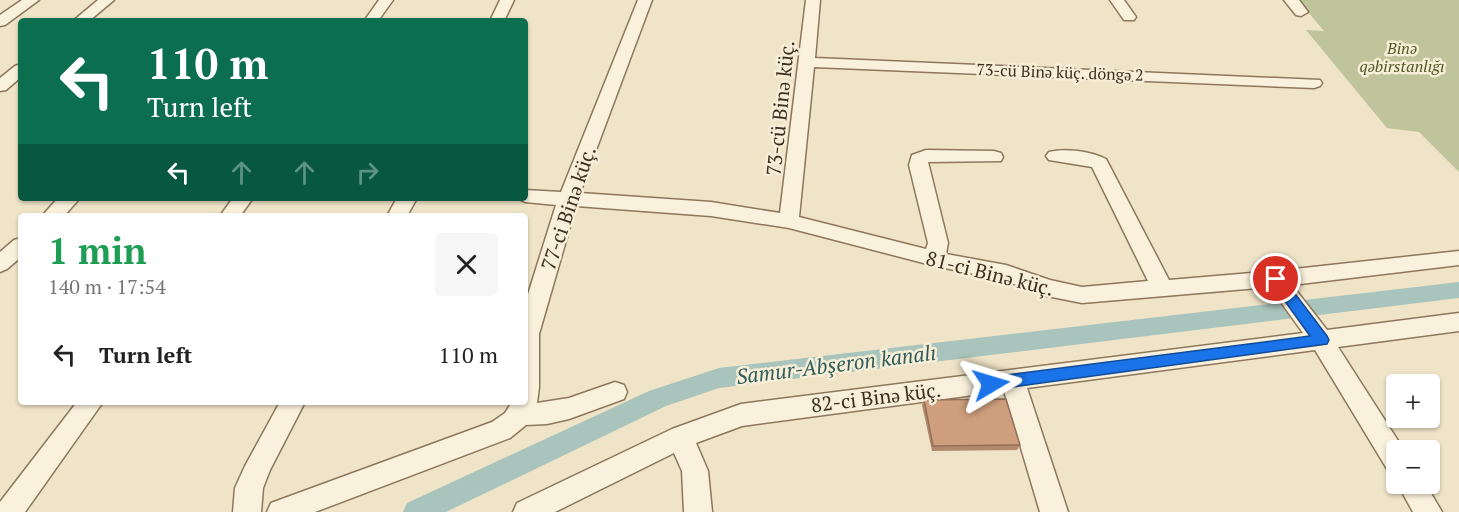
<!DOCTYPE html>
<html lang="en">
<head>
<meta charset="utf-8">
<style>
  :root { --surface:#fff; --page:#f6f6f6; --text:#222; --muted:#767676 }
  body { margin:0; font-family:"PT Serif",serif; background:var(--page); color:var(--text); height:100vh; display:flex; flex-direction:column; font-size:22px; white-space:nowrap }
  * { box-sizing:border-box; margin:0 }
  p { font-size:20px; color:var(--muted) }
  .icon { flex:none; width:33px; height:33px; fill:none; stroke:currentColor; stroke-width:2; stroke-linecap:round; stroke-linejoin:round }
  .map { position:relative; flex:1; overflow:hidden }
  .side { position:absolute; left:18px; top:213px; width:510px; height:192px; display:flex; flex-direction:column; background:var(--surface); border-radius:6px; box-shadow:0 2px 4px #0004 }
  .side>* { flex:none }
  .guide { position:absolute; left:18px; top:18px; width:510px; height:183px; border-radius:6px; box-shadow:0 2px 4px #0004; background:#0b6e4f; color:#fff; overflow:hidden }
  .fabs { position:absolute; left:1386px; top:374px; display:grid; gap:12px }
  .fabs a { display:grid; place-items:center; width:54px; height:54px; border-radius:6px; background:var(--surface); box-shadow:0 2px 4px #0004; font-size:30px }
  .pin { position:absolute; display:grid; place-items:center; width:51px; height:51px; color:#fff; margin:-26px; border:3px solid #fff; border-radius:50%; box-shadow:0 2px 6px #0007 }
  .me { position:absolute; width:66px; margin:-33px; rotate:83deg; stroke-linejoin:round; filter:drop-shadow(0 0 4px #0008) }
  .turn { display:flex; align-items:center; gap:21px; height:126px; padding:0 30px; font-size:27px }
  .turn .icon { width:78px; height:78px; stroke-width:2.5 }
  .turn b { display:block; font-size:42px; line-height:51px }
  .lanes { display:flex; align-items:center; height:57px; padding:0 30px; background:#0003; justify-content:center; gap:30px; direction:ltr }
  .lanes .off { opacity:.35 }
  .round { display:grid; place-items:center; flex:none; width:63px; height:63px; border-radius:6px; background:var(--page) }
  .head { display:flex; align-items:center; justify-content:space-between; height:102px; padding:0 30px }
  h1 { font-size:36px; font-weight:600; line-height:45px; color:#1e9e55 }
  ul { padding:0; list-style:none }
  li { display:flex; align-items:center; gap:18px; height:78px; padding:0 30px }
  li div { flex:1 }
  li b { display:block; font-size:22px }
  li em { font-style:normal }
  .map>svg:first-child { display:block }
  .cemetery { fill:#bfc49a }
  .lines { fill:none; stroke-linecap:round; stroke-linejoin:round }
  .canal { fill:#a9c4bc; fill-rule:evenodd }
  .minor-casing { stroke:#8d765c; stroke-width:3 }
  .minor { fill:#faf1dc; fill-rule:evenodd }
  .wall { fill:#b2896c }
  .building { fill:#cf9f7d; stroke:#916f58; stroke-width:1.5 }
  .route { fill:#1a73e8; stroke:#114b97; stroke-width:1.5 }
  .labels { text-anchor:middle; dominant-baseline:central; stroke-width:5; stroke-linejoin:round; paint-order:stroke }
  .far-park-label { font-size:16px; font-style:italic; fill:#4d5a26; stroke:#f7eed8 }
  .far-street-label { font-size:16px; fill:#3d2e20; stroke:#f7eed8 }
  .street-label { font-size:20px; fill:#3d2e20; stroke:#f7eed8 }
  .water-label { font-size:21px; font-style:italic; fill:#2f5d5a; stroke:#f7eed8 }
</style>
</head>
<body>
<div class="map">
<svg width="1459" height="512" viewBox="0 0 1459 512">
  <rect width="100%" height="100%" fill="#f0e4c8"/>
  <polygon class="cemetery" points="1298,0 1459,0 1459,172 1419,132 1387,128 1306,30 1324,31"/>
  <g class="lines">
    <polygon class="canal" points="1459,282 1459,298 719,388 666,406 446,512 403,512 407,503 649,391 719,368"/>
    <g class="minor-casing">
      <g id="minor">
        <polygon points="22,0 39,0 5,25 0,26 0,15"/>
        <polygon points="98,0 114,0 89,21 73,21"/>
        <polygon points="379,0 393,0 378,21 364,21"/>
        <polygon points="500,0 514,0 504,21 490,21"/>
        <path d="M638,0H652L580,193L711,202L780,213L806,0H820L815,58L1320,80L1322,83L1320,86L1314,88L814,67L799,217L926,249L928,243L909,165L912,155L926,150L994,151L1001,153L1003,157L1001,161L928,162L948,243L946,254L1006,265L1050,280L1082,287L1148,281L1092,167L1049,160L1046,156L1049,152C1065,148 1090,151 1106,159L1169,280L1276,271L1459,251V265L1292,285L1327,330L1459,313V331L1338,347L1404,450H1396V473L1387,469L1315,350L1027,388L1068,512H1040L1004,391L742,426L696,443L708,471L712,512H684L682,471L674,453L555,512H513L517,503L672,429L741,404L1303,333L1270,287L1082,303L1047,296L1003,280L935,266L789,228L711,216L576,206L539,334V387L537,403L569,398L615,382L624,385L627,392L624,399L569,419L547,424L526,425L510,438L315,512H267L271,503L492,422L505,413L512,402H525V304L556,205L525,202L517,198H525V190L561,192Z"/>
        <polygon points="1110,0 1124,0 1136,17 1134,20 1124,20"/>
        <polygon points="1284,0 1299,0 1308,12 1301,16 1296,15"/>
        <polygon points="21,64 21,77 6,90 0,91 0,78 15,66"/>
        <polygon points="58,198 80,198 64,216 42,216"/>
        <polygon points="233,198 253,198 240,216 220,216"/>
        <polygon points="397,198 417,198 407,216 387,216"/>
        <polygon points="21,238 21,257 7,269 0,272 0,252 14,240"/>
        <polygon points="77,402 103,402 25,512 0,512 0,502"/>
        <polygon points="280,402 305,402 270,470 263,488 261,512 233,512 235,488 245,466"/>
        <polygon points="1397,483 1425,483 1442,512 1413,512"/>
      </g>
    </g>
    <use href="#minor" class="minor"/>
  </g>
  <polygon class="wall" points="924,400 1020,445 1017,450 932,451 922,405"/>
  <polygon class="building" points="1006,399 1020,445 933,446 924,400"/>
  <polygon class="route" points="1276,273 1281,275 1327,336 1329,340 1327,344 991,390 986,388 983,384 986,379 991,377 1310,336 1269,279"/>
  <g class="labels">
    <g class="far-park-label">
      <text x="1402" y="48">Binə<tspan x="1402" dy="18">qəbirstanlığı</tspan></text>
    </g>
    <g class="far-street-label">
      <text transform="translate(1060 72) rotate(2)">73-cü Binə küç. döngə 2</text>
    </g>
    <g class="street-label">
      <text transform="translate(780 108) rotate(-84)">73-cü Binə küç.</text>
      <text transform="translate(568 208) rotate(-71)">77-ci Binə küç.</text>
      <text transform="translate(990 273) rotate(14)">81-ci Binə küç.</text>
      <text transform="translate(876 397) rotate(-7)">82-ci Binə küç.</text>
    </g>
    <g class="water-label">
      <text transform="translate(836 364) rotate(-7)">Samur-Abşeron kanalı</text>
    </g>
  </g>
</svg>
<div class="fabs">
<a>+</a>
<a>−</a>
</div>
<div class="pin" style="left:1276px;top:279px;background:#d93025"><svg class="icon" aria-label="arrive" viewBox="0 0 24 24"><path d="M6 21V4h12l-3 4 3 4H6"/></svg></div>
<svg class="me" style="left:991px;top:384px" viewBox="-20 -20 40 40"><path d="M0-17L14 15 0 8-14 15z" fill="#1a73e8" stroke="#fff" stroke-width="4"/></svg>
<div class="guide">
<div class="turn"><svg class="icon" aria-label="left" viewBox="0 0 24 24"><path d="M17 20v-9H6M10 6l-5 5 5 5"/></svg><div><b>110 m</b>Turn left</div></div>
<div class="lanes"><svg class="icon" aria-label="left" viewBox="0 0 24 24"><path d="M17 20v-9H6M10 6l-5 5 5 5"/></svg><svg class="icon off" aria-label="ahead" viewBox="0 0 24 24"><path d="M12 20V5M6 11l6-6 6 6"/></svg><svg class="icon off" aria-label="ahead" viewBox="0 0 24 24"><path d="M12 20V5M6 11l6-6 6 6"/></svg><svg class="icon off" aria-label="right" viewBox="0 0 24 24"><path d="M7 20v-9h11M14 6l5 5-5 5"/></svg></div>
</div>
<section class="side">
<div class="head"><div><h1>1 min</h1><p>140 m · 17:54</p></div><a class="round"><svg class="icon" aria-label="close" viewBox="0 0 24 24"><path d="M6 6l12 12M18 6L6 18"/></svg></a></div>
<ul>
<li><svg class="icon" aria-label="left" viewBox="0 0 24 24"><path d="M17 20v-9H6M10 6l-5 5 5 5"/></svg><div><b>Turn left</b></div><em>110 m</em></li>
</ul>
</section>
</div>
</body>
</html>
